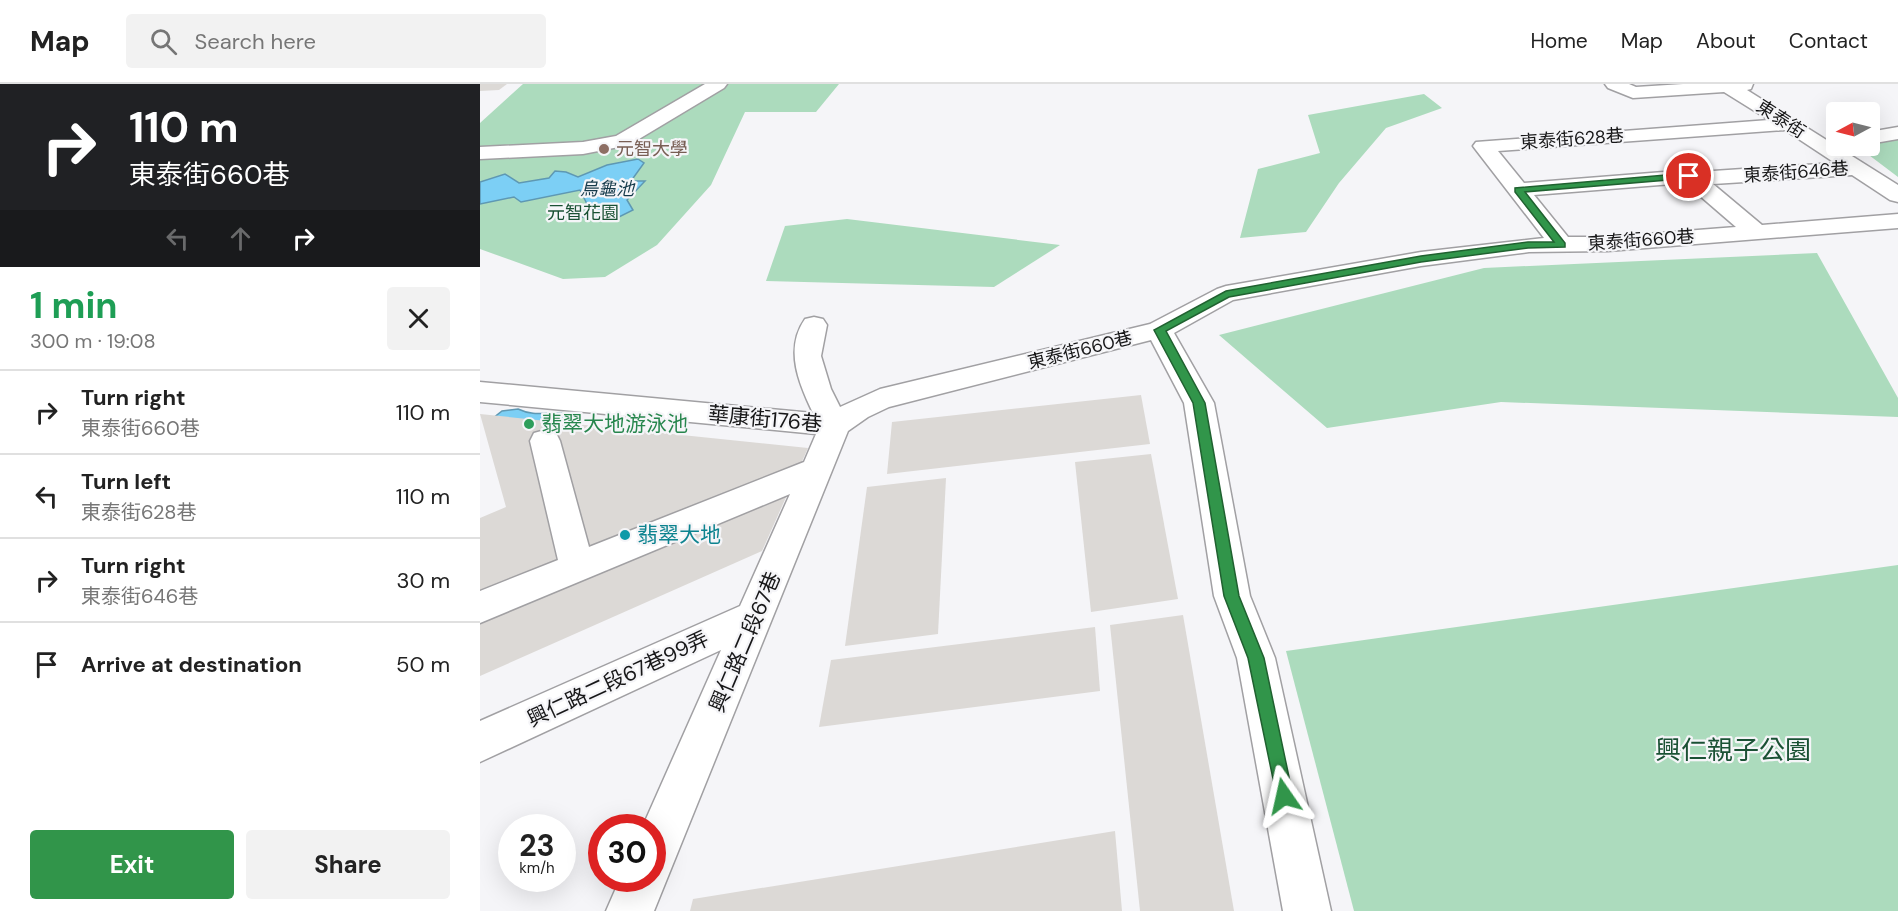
<!DOCTYPE html>
<html lang="en">
<head>
<meta charset="utf-8">
<style>
  :root { --surface:#fff; --page:#f2f2f2; --text:#222; --muted:#767676; --line:#e0e0e0; --accent:#31954a }
  body { margin:0; font-family:"DM Sans","Noto Sans TC",sans-serif; background:var(--page); color:var(--text); height:100vh; display:flex; flex-direction:column; font-size:22px; white-space:nowrap }
  * { box-sizing:border-box; margin:0 }
  p { font-size:20px; color:var(--muted) }
  .icon { flex:none; width:33px; height:33px; fill:none; stroke:currentColor; stroke-width:2; stroke-linecap:round; stroke-linejoin:round }
  .map { position:relative; flex:1; overflow:hidden }
  .side { display:flex; flex-direction:column; background:var(--surface); width:480px }
  .side>* { flex:none }
  .top-card { background:#202124; color:#fff; overflow:hidden }
  .needle { width:39px; rotate:263deg }
  .buttons { position:absolute; left:1346px; top:18px; display:grid; gap:12px }
  .buttons a { display:grid; place-items:center; width:54px; height:54px; border-radius:6px; background:var(--surface); box-shadow:0 6px 24px #0002; font-size:30px }
  .speed { position:absolute; left:18px; top:730px; display:flex; gap:12px; font-size:30px; font-weight:700; text-align:center }
  .speed>* { display:grid; place-content:center; width:78px; height:78px; border-radius:50%; background:var(--surface); box-shadow:0 6px 24px #0002; line-height:1 }
  .speed small { font-size:15px; font-weight:400 }
  .speed .limit { border:9px solid #d22; background:#fff; color:#111 }
  .pin { position:absolute; display:grid; place-items:center; width:51px; height:51px; color:#fff; margin:-26px; border:3px solid #fff; border-radius:50%; box-shadow:0 2px 6px #0007 }
  .me { position:absolute; width:66px; margin:-33px; rotate:349deg; stroke-linejoin:round; filter:drop-shadow(0 0 4px #0008) }
  .turn { display:flex; align-items:center; gap:21px; height:126px; padding:0 30px; font-size:27px }
  .turn .icon { width:78px; height:78px; stroke-width:2.5 }
  .turn b { display:block; font-size:42px; line-height:51px }
  .lanes { display:flex; align-items:center; height:57px; padding:0 30px; background:#0003; justify-content:center; gap:30px; direction:ltr }
  .lanes .off { opacity:.35 }
  .round { display:grid; place-items:center; flex:none; width:63px; height:63px; border-radius:6px; background:var(--page) }
  .summary { display:flex; align-items:center; justify-content:space-between; height:102px; padding:0 30px }
  h1 { font-size:36px; font-weight:700; line-height:45px; color:#1e9e55 }
  .cta { display:flex; gap:12px; margin-top:auto; padding:12px 30px }
  .cta a { flex:1; height:69px; border-radius:6px; background:var(--accent); color:#fff; font-size:24px; font-weight:700; line-height:69px; text-align:center }
  .cta a+a { background:var(--page); color:var(--text) }
  ul { padding:0; list-style:none }
  li { display:flex; align-items:center; gap:18px; height:84px; padding:0 30px; border-top:2px solid var(--line) }
  li div { flex:1 }
  li b { display:block; font-size:22px }
  li em { font-style:normal }
  header { display:flex; align-items:center; gap:36px; box-sizing:border-box; height:84px; padding:0 30px; background:var(--surface); border-bottom:2px solid var(--line) }
  header strong { font-size:28px }
  nav { display:flex; gap:33px; margin-inline-start:auto; font-size:21px }
  .search { width:420px; height:54px; background:var(--page); display:flex; align-items:center; gap:15px; box-sizing:border-box; padding:0 21px; border-radius:6px; color:var(--muted); font-size:22px }
  main { display:flex; flex:1; min-height:0 }
  .map>svg:first-child { display:block }
  .green { fill:#acdbbd }
  .water { fill:#7ccff5; stroke:#5e98b3; stroke-width:1.5 }
  .building { fill:#dcd9d6 }
  .lines { fill:none; stroke-linecap:round; stroke-linejoin:round }
  .minor-casing { stroke:#a1a0a3; stroke-width:3 }
  .minor { fill:#fff; fill-rule:evenodd }
  .route { fill:#31954a; stroke:#206130; stroke-width:1.5 }
  .education-dot { fill:#8d6e63; stroke:#f5f5f8; stroke-width:2 }
  .leisure-dot { fill:#2e9e5b; stroke:#f5f5f8; stroke-width:2 }
  .culture-dot { fill:#0f9aa8; stroke:#f5f5f8; stroke-width:2 }
  .labels { text-anchor:middle; dominant-baseline:central; stroke-width:4.5; stroke-linejoin:round; paint-order:stroke }
  .far-street-label { font-size:18px; fill:#171718; stroke:#f5f5f8 }
  .far-education-label { font-size:18px; fill:#785e54; stroke:#f5f5f8; text-anchor:start }
  .far-water-label { font-size:18px; font-style:italic; fill:#153a4a; stroke:#f5f5f8 }
  .far-park-label { font-size:18px; fill:#1a5134; stroke:#f5f5f8 }
  .street-label { font-size:21px; fill:#171718; stroke:#f5f5f8 }
  .leisure-label { font-size:21px; fill:#27864d; stroke:#f5f5f8; text-anchor:start }
  .culture-label { font-size:21px; fill:#0d838f; stroke:#f5f5f8; text-anchor:start }
  .near-park-label { font-size:26px; fill:#1a5134; stroke:#f5f5f8 }
</style>
</head>
<body>
<header>
<strong>Map</strong>
<div class="search"><svg class="icon" aria-label="search" viewBox="0 0 24 24"><circle cx="10" cy="10" r="6"/><path d="M15 15l6 6"/></svg>Search here</div>
<nav><a>Home</a><a>Map</a><a>About</a><a>Contact</a></nav>
</header>
<main>
<section class="side">
<div class="top-card">
<div class="turn"><svg class="icon" aria-label="right" viewBox="0 0 24 24"><path d="M7 20v-9h11M14 6l5 5-5 5"/></svg><div><b>110 m</b>東泰街660巷</div></div>
<div class="lanes"><svg class="icon off" aria-label="left" viewBox="0 0 24 24"><path d="M17 20v-9H6M10 6l-5 5 5 5"/></svg><svg class="icon off" aria-label="ahead" viewBox="0 0 24 24"><path d="M12 20V5M6 11l6-6 6 6"/></svg><svg class="icon" aria-label="right" viewBox="0 0 24 24"><path d="M7 20v-9h11M14 6l5 5-5 5"/></svg></div>
</div>
<div class="summary"><div><h1>1 min</h1><p>300 m · 19:08</p></div><a class="round"><svg class="icon" aria-label="close" viewBox="0 0 24 24"><path d="M6 6l12 12M18 6L6 18"/></svg></a></div>
<ul>
<li><svg class="icon" aria-label="right" viewBox="0 0 24 24"><path d="M7 20v-9h11M14 6l5 5-5 5"/></svg><div><b>Turn right</b><p>東泰街660巷</p></div><em>110 m</em></li>
<li><svg class="icon" aria-label="left" viewBox="0 0 24 24"><path d="M17 20v-9H6M10 6l-5 5 5 5"/></svg><div><b>Turn left</b><p>東泰街628巷</p></div><em>110 m</em></li>
<li><svg class="icon" aria-label="right" viewBox="0 0 24 24"><path d="M7 20v-9h11M14 6l5 5-5 5"/></svg><div><b>Turn right</b><p>東泰街646巷</p></div><em>30 m</em></li>
<li><svg class="icon" aria-label="arrive" viewBox="0 0 24 24"><path d="M6 21V4h12l-3 4 3 4H6"/></svg><div><b>Arrive at destination</b></div><em>50 m</em></li>
</ul>
<div class="cta"><a>Exit</a><a>Share</a></div>
</section>
<div class="map">
<svg width="1418" height="827" viewBox="0 0 1418 827">
  <rect width="100%" height="100%" fill="#f5f5f8"/>
  <g class="green">
    <polygon points="43,0 359,0 336,28 265,28 231,101 177,161 125,193 83,195 0,165 0,39"/>
    <polygon points="944,10 962,24 906,44 859,99 826,148 760,154 778,85 840,69 828,31"/>
    <polygon points="1418,54 1418,93 1377,62 1389,62 1389,59"/>
    <polygon points="367,135 580,161 514,203 286,197 305,142"/>
    <polygon points="1337,169 1418,314 1418,333 1021,318 847,344 739,251 1004,184"/>
    <polygon points="1418,481 1418,827 874,827 806,567"/>
  </g>
  <g class="water">
    <polygon points="158,75 164,79 151,97 165,97 147,116 153,126 131,137 102,133 108,122 100,106 41,118 34,113 0,120 0,98 25,90 39,99 69,94 75,87 86,88 98,93 127,81"/>
    <path d="M38,325C57,334 68,326 86,330L89,336L86,343L12,335L22,327Z"/>
  </g>
  <g class="building">
    <polygon points="0,0 27,0 19,6 0,7"/>
    <polygon points="661,311 670,360 407,390 412,338"/>
    <polygon points="0,330 328,364 282,467 0,592 0,434 26,423"/>
    <polygon points="671,370 698,515 611,528 595,378"/>
    <polygon points="466,394 458,550 365,562 387,403"/>
    <polygon points="703,531 754,827 660,827 630,541"/>
    <polygon points="615,543 620,607 339,643 351,576"/>
    <polygon points="635,747 642,827 210,827 213,815"/>
  </g>
  <g class="lines">
    <g class="minor-casing">
      <g id="minor">
        <polygon points="225,0 247,0 244,4 149,61 103,70 0,75 0,63 103,58 136,52"/>
        <path d="M1125,0H1149L1156,3L1203,0H1273L1271,5L1267,6L1418,101V118L1410,116L1372,91L1233,100L1282,141L1418,130V144L1128,167L1049,168L941,182L753,216L694,249L734,319L770,512L795,574L851,827H803L757,574L734,512L704,319L671,256L409,323L388,333L368,347L174,827H126L140,795H172V744H162L241,566L0,678V637L260,522L310,410L0,539V507L78,476L50,357L54,349L65,346L76,349L80,357L109,463L324,378L336,350L0,318V298L333,329C319,300 304,265 325,235L334,233L343,235L347,241L341,272L351,305L360,323L400,305L670,240L737,205L746,202L941,168L1064,154L996,66L993,62L996,58L1289,36L1244,8L1153,14L1128,4ZM1305,46L1355,79L1218,88L1209,86L1044,99L1018,67ZM1205,99L1256,143L1128,153H1088L1054,111Z"/>
        <polygon points="1418,43 1418,55 1389,60 1389,48"/>
      </g>
    </g>
    <use href="#minor" class="minor"/>
  </g>
  <polygon class="route" points="1209,89 1213,92 1212,94 1045,108 1085,159 1085,163 1048,164 941,178 749,213 686,247 725,319 759,512 784,574 813,712 811,719 804,721 798,719 768,574 744,512 713,319 674,246 746,207 941,172 1048,158 1074,158 1035,108 1035,104"/>
  <circle class="education-dot" cx="124" cy="65" r="6"/>
  <circle class="leisure-dot" cx="49" cy="340" r="6"/>
  <circle class="culture-dot" cx="145" cy="451" r="6"/>
  <g class="labels">
    <g class="far-street-label">
      <text transform="translate(1301 35) rotate(33)">東泰街</text>
      <text transform="translate(1092 55) rotate(-4)">東泰街628巷</text>
      <text transform="translate(1316 88) rotate(-4)">東泰街646巷</text>
      <text transform="translate(1161 156) rotate(-4)">東泰街660巷</text>
      <text transform="translate(600 266) rotate(-14)">東泰街660巷</text>
    </g>
    <g class="far-education-label">
      <text x="136" y="65">元智大學</text>
    </g>
    <g class="far-water-label">
      <text x="127" y="105">烏龜池</text>
    </g>
    <g class="far-park-label">
      <text x="103" y="129">元智花園</text>
    </g>
    <g class="street-label">
      <text transform="translate(285 335) rotate(5)">華康街176巷</text>
      <text transform="translate(265 558) rotate(-67)">興仁路二段67巷</text>
      <text transform="translate(138 595) rotate(-25)">興仁路二段67巷99弄</text>
    </g>
    <g class="leisure-label">
      <text x="61" y="340">翡翠大地游泳池</text>
    </g>
    <g class="culture-label">
      <text x="157" y="451">翡翠大地</text>
    </g>
    <g class="near-park-label">
      <text x="1253" y="666">興仁親子公園</text>
    </g>
  </g>
</svg>
<div class="buttons">
<a><svg class="needle" viewBox="-14 -14 28 28"><path d="M0-13l5 13h-10z" fill="#e53935"/><path d="M0 13l5-13h-10z" fill="#767676"/></svg></a>
</div>
<div class="speed"><div>23<small>km/h</small></div><div class="limit">30</div></div>
<div class="pin" style="left:1209px;top:92px;background:#d93025"><svg class="icon" aria-label="arrive" viewBox="0 0 24 24"><path d="M6 21V4h12l-3 4 3 4H6"/></svg></div>
<svg class="me" style="left:804px;top:712px" viewBox="-20 -20 40 40"><path d="M0-17L14 15 0 8-14 15z" fill="#31954a" stroke="#fff" stroke-width="4"/></svg>
</div>
</main>
</body>
</html>
